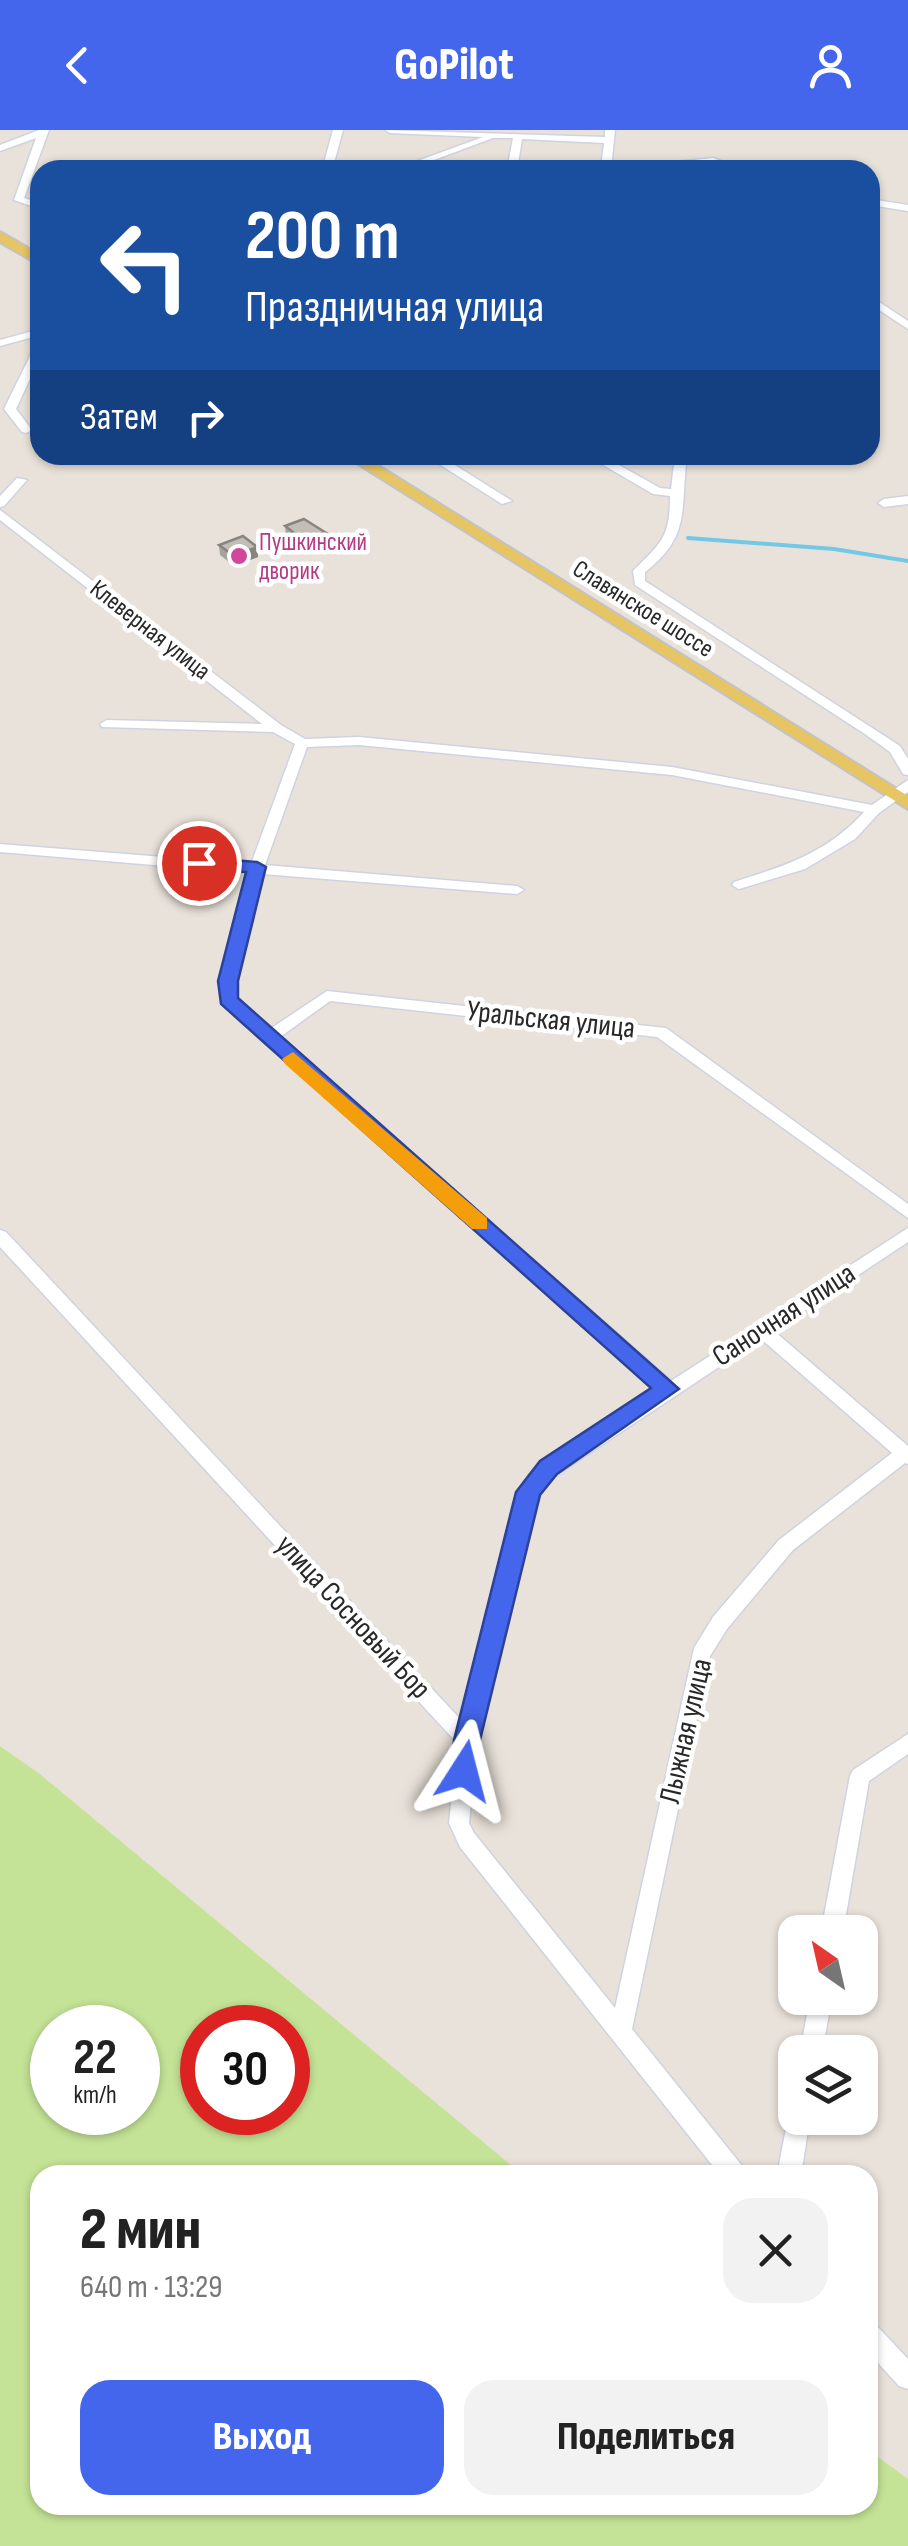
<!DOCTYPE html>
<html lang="ru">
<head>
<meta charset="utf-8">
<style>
  :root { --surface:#fff; --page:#f2f2f2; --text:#222; --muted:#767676; --accent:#4466ec }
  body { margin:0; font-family:"Sofia Sans Condensed",sans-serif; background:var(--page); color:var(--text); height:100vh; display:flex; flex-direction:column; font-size:38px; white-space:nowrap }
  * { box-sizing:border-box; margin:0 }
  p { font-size:32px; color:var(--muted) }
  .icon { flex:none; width:55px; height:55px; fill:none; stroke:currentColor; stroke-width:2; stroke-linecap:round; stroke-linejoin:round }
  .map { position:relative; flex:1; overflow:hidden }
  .side { position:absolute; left:30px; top:2035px; width:848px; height:350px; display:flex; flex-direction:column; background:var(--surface); border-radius:30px; box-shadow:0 2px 8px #0004 }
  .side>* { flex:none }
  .guide { position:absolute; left:30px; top:30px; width:850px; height:305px; border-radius:30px; box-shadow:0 2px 8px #0004; background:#1a4fa0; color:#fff; overflow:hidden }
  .needle { width:65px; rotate:326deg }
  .tools { position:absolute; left:778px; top:1785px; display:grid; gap:20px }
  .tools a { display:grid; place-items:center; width:100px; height:100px; border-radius:20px; background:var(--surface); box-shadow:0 2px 8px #0004; font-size:50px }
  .speed { position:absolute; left:30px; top:1875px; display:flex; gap:20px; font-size:50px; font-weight:700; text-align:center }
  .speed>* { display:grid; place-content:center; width:130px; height:130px; border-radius:50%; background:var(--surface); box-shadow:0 2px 8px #0004; line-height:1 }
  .speed small { font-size:25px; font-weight:400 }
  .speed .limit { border:15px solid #d22; background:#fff; color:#111 }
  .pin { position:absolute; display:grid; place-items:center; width:85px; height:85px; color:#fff; margin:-42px; border:5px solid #fff; border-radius:50%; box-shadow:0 2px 10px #0007 }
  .me { position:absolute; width:110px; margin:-55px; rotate:9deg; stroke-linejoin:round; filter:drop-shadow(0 0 8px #0008) }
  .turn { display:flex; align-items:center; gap:35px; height:210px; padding:0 50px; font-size:45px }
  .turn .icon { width:130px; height:130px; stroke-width:2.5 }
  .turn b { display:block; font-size:70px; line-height:85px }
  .then { display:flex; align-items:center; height:95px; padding:0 50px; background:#0003; gap:20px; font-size:38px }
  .round { display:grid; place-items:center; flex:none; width:105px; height:105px; border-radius:30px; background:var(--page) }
  .overview { display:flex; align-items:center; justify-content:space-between; height:170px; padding:0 50px }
  h1 { font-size:60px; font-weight:800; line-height:75px }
  .button { display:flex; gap:20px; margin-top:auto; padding:20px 50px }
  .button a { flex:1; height:115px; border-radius:30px; background:var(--accent); color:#fff; font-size:40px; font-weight:800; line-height:115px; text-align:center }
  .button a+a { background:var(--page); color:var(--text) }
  header { display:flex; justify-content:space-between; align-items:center; height:130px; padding:0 50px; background:var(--accent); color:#fff; font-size:45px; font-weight:800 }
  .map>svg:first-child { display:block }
  .pitch { fill:#c4e396; fill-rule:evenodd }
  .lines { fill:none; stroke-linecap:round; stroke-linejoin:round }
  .stream { stroke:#73c9e5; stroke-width:4 }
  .minor-casing { stroke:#cfd3e0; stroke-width:3 }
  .major-casing { stroke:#c3c3c3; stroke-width:4 }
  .minor { fill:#fff; fill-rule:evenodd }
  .major { fill:#e6c562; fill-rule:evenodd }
  .wall { fill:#a7a39d }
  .shaded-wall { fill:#88847f }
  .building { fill:#c2bdb6; stroke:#88847f; stroke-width:2.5 }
  .route { fill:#4466ec; stroke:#2c4299; stroke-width:2.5 }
  .slow { fill:#f59e0b }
  .hotel-dot { fill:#d1479c; stroke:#fff; stroke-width:4 }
  .labels { text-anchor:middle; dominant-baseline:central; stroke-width:9; stroke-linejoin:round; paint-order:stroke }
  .far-hotel-label { font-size:25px; fill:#b23c85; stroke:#fff; text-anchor:start }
  .far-street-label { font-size:25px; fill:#282828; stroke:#fff }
  .street-label { font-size:30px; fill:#282828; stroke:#fff }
</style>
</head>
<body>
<header><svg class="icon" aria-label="back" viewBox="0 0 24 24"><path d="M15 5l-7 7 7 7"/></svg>GoPilot<svg class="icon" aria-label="person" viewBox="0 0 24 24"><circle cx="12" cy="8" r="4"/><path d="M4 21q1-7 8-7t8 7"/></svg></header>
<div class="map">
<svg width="908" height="2416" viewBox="0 0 908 2416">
  <rect width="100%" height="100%" fill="#e9e2da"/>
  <path class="pitch" d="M0,1616L41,1645L523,2045H40V2375H868V2320L908,2349V2416H0ZM52,1898H138V1982H52ZM202,1898H288V1982H202Z"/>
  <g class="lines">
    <polyline class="stream" points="688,408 834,419 908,431"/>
    <g class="minor-casing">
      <g id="minor">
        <polygon points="39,0 49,0 24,68 40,73 40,79 14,70 36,8 0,21 0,15"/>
        <polygon points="333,0 343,0 332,40 322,40"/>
        <polygon points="385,0 605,7 605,0 615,0 612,29 616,40 606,40 602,29 604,13 522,9 517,40 507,40 513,8 493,8 407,40 393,40 483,7 390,3"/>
        <polygon points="713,28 745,40 730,40 712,34 624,40 629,37"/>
        <polygon points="870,69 908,75 908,81 870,75"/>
        <polygon points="870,166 908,191 908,199 870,174"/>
        <polygon points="40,199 40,205 0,216 0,210"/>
        <polygon points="40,213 40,227 16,279 32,300 26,303 22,302 4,279 35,216"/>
        <polygon points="425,325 439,325 512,371 502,374"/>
        <path d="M586,325H601L660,358L671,359L675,325H687C680,378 692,406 645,442V451L900,616L908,629V645L903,644L890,622L865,604L635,455L633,441C661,413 670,408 670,366L653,364Z"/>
        <polygon points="17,348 27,350 4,376 0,377 0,366"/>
        <polygon points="908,366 908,374 884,377 878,373 884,369"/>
        <path d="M0,380L281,595L305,609L359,607L672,637L872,675L908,650V662L879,683L855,709L805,739L739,759L732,755L734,752C785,736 827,723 864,682L672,645L359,615L307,617L265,735L517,756L524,760L517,764L262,744L236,851V868L270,899L327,861L666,898L908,1074V1088L657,907L330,871L280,907L671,1251L908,1098V1112L774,1201L908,1316V1334L905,1333L793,1420L727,1499L710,1526L632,1899L743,2037L747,2045H720L460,1717L449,1693L457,1613L0,1117V1100L6,1102L462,1591L520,1362L529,1344L657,1260L223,873L220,851L248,743L0,722V714L251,734L295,614L273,602L102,597L100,594L107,590L262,594L0,390ZM761,1209L892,1323L779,1410L713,1487L694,1518L615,1878L474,1703L469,1693L477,1610L543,1354Z"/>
        <polygon points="908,1604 908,1624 869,1651 843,1802 821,1802 850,1646 853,1640"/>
        <polygon points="810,1868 832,1868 822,1922 800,1922"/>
        <polygon points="795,1979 795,1988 810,1988 801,2045 777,2045 788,1988"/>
        <polygon points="868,2193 877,2196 908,2229 908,2259 899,2256 868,2222"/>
      </g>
    </g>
    <g class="major-casing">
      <g id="major">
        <polygon points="0,102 40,125 40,135 0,112"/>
        <polygon points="344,325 361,325 908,666 908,679"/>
      </g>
    </g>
    <use href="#minor" class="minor"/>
    <use href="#major" class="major"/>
  </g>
  <g class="wall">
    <polygon points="285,396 331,406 332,415 310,424 286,406"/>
    <polygon points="219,415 257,417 258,427 234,436 220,425"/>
  </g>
  <g class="shaded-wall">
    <polygon points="331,406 332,415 310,424 309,414"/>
    <polygon points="257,417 258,427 234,436 234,426"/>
  </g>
  <g class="building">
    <polygon points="304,389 331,406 309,414 285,396"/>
    <polygon points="243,406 257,417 234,426 219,415"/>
  </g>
  <polygon class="route" points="199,727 257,732 266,737 238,851 238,868 679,1259 557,1344 540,1365 480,1610 473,1649 454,1649 450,1641 454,1610 516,1362 540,1331 651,1258 221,874 218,851 246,742 193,737 190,733"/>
  <polygon class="slow" points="293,922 487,1088 487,1099 472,1099 285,934 282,929"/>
  <circle class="hotel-dot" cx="239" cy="426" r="10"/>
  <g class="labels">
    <g class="far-hotel-label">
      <text x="259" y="412">Пушкинский<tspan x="259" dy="29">дворик</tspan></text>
    </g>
    <g class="far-street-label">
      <text transform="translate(643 479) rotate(32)">Славянское шоссе</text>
      <text transform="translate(150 500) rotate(38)">Клеверная улица</text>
    </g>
    <g class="street-label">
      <text transform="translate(551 890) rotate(6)">Уральская улица</text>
      <text transform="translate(784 1185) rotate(-33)">Саночная улица</text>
      <text transform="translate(353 1487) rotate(47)">улица Сосновый Бор</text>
      <text transform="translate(686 1601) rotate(-77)">Лыжная улица</text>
    </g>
  </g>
</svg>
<div class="tools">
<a><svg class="needle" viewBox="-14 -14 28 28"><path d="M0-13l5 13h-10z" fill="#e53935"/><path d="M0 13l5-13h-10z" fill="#767676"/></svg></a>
<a><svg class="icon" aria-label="layers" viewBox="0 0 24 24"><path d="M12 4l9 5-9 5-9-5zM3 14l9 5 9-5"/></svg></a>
</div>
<div class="speed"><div>22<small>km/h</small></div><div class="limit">30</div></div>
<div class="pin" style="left:199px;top:733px;background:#d93025"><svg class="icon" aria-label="arrive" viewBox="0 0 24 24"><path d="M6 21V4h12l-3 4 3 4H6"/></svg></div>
<svg class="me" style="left:464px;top:1641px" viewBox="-20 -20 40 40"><path d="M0-17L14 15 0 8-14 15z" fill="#4466ec" stroke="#fff" stroke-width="4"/></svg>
<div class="guide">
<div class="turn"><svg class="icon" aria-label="left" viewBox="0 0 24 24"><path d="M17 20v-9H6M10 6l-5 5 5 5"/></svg><div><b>200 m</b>Праздничная улица</div></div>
<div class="then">Затем<svg class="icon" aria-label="right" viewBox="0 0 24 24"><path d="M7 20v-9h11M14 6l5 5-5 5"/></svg></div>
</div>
<section class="side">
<div class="overview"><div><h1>2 мин</h1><p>640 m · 13:29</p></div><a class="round"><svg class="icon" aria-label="close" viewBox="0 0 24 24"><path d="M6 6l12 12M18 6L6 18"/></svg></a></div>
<div class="button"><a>Выход</a><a>Поделиться</a></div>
</section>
</div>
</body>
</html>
